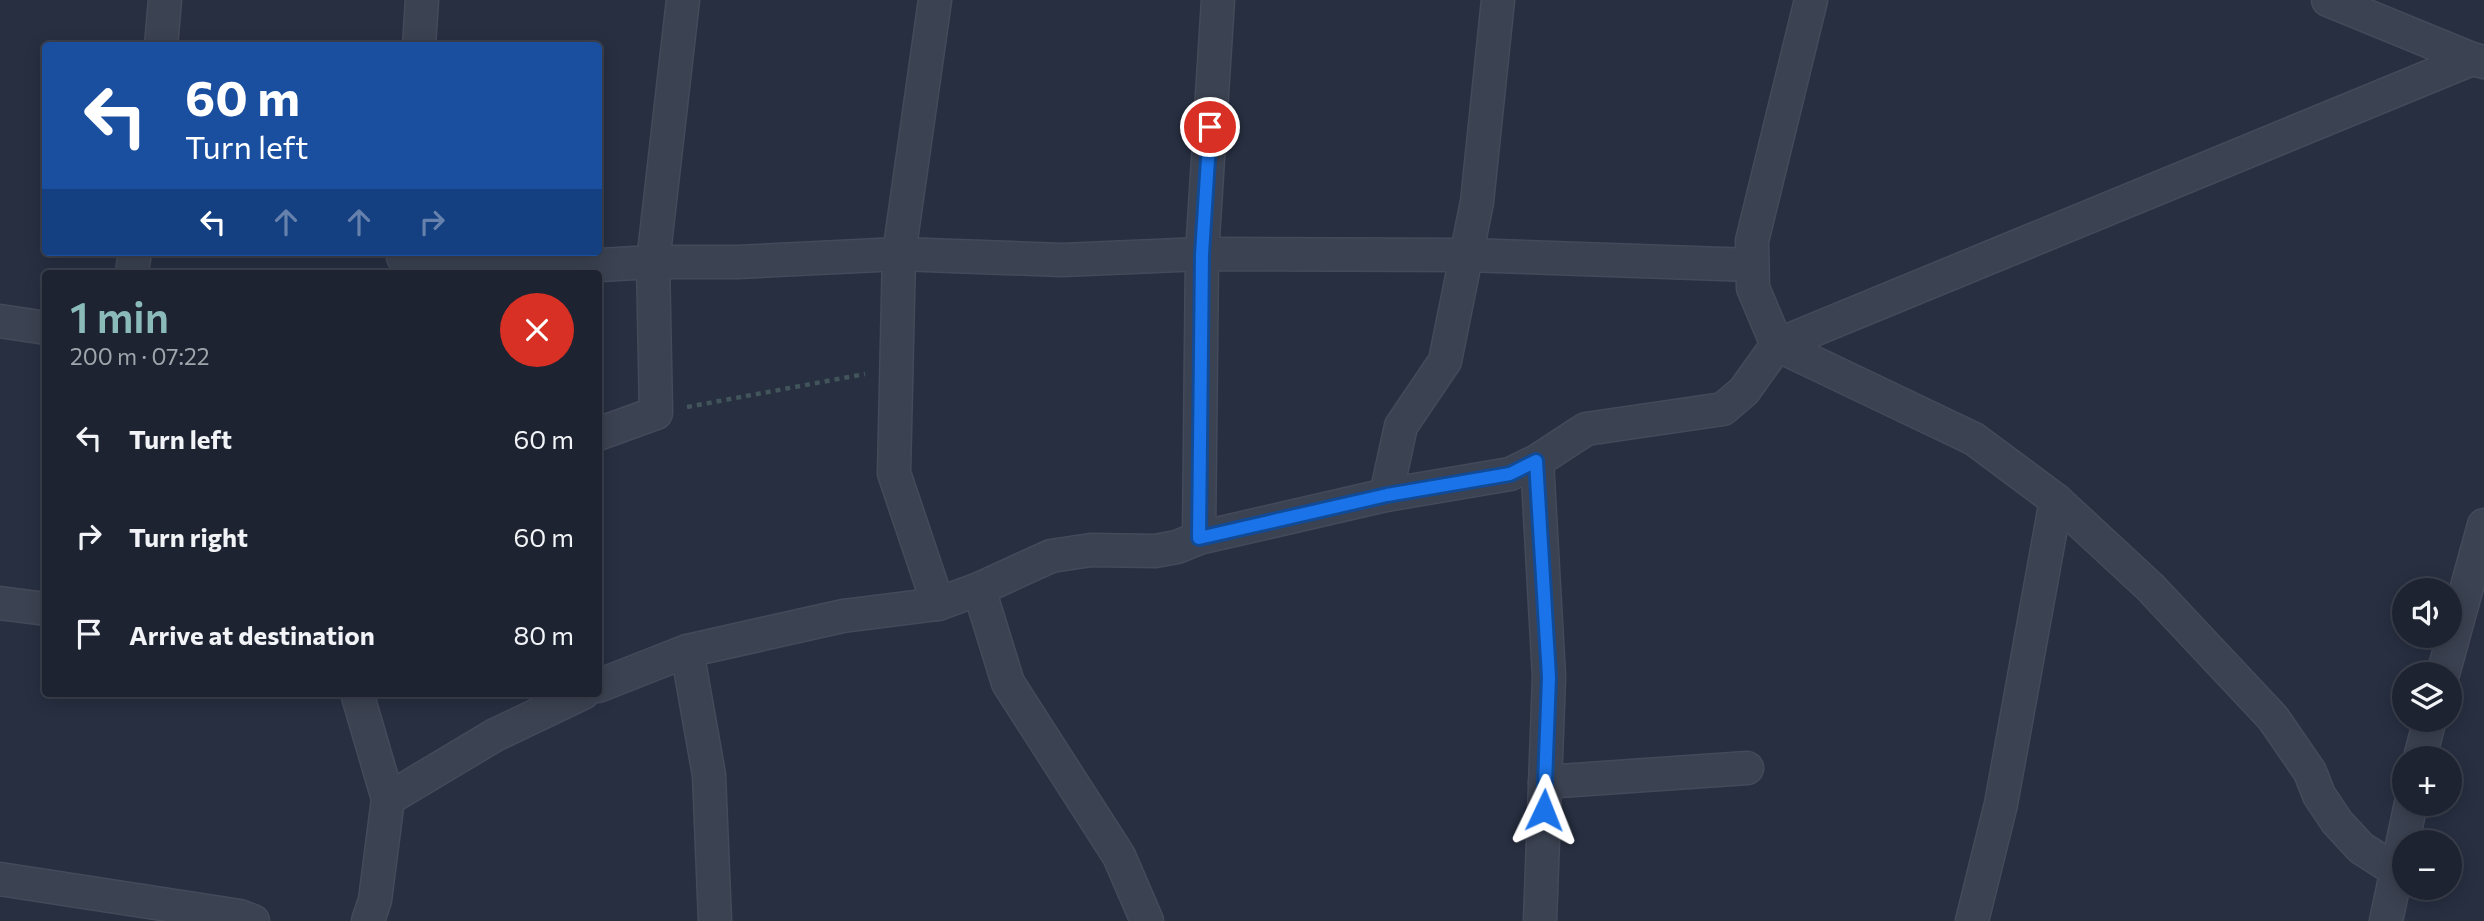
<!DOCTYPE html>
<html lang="en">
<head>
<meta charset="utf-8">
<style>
  :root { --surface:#1d2331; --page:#252b39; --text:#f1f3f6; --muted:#a0a4ab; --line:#3b404d; --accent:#8bbbb9 }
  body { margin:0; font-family:Commissioner,sans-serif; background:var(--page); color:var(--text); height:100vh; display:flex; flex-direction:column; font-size:26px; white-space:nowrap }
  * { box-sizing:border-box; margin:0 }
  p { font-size:23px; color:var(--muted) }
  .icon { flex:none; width:38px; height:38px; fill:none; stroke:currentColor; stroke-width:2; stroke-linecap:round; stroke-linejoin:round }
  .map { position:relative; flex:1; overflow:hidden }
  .sheet { position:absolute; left:42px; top:270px; width:560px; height:427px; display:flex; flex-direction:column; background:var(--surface); border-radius:7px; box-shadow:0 4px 18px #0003,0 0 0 2px var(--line) }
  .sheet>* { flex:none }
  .top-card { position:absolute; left:42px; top:42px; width:560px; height:214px; border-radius:7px; box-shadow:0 4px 18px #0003,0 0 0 2px var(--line); background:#1a4fa0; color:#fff; overflow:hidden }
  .buttons { position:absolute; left:2392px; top:578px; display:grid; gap:14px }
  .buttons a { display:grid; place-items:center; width:70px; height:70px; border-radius:50%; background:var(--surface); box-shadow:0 4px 18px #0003,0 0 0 2px var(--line); font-size:35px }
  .pin { position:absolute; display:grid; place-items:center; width:60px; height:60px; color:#fff; margin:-30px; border:4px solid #fff; border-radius:50%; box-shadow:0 2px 7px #0007 }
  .me { position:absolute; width:77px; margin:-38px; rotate:2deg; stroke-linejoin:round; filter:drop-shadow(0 0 5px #0008) }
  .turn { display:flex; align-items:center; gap:24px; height:147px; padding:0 28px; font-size:32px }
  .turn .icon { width:91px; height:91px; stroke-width:2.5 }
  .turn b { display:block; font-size:49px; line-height:60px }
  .lanes { display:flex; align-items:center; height:66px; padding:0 28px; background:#0003; justify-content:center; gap:35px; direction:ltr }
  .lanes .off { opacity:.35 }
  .round { display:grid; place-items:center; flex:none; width:74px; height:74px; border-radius:37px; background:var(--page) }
  .overview { display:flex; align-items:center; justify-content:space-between; height:119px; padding:0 28px }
  h1 { font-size:42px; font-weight:600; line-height:52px; color:var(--accent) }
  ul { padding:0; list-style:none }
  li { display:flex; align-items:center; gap:21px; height:98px; padding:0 28px }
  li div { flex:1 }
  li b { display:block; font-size:26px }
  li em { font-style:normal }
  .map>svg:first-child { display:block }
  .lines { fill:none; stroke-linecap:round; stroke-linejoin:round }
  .street-casing { stroke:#454a5a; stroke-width:35 }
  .path { stroke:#42555a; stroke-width:4.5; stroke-dasharray:5 5; stroke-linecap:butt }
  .street { stroke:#3b4251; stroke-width:32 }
  .route-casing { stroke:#114b97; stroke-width:18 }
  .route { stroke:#1a73e8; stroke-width:12 }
</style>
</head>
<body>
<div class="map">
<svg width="2484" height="921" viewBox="0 0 2484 921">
  <rect width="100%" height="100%" fill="#272f41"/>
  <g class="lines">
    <g class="street-casing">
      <g id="street">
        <polyline points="935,0 899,254 894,473 938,604"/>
        <polyline points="1811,0 1752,241 1753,288 1777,345 1974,439 2056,500 2150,587 2273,718 2310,772 2319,795 2337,822 2361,848 2397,871"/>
        <polyline points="2328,0 2472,59"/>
        <polyline points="161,46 165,0"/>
        <polyline points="419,46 422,0"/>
        <polyline points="404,252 403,257 419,257 443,270 477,272 653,262 683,0"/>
        <polyline points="132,273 135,252"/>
        <polyline points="0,321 46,328"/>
        <polyline points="598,434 656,413 653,262 738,262 899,254 1062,260 1202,254 1467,255 1752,265"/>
        <polyline points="1537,461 1549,677 1540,921"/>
        <polyline points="1386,495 1401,426 1445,361 1477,202 1498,0"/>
        <polyline points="1199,538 1202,254 1218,0"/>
        <polyline points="979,589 1008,683 1119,856 1147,921"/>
        <polyline points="0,603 46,609"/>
        <polyline points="687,651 709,775 715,921"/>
        <polyline points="2443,674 2484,525"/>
        <polyline points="598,686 687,651 843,616 938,604 979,589 1051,556 1091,550 1155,551 1177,547 1199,538 1386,495 1510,474 1537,461 1586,429 1723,409 1744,391 1777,345 2472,59 2484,62"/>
        <polyline points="357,693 388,799 375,900 368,921"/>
        <polyline points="2420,758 2430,719"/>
        <polyline points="1545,782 1747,768"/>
        <polyline points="388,799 495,735 583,693"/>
        <polyline points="0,879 240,916 253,921"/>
        <polyline points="1972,921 2001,804 2056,500"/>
        <polyline points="2386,921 2411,803"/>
      </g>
    </g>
    <polyline class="path" points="687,407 865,374"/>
    <use href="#street" class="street"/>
  </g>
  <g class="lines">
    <g class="route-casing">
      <polyline id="route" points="1210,127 1202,254 1199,538 1387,495 1510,474 1536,461 1549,677 1544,810"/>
    </g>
    <use href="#route" class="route"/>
  </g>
</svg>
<div class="buttons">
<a><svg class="icon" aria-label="sound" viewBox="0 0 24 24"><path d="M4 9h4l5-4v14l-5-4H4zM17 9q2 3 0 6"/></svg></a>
<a><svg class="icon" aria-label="layers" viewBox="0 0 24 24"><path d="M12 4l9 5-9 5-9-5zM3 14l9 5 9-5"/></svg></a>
<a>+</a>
<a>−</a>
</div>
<div class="pin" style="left:1210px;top:127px;background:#d93025"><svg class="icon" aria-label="arrive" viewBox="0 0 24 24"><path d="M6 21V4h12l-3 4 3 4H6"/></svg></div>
<svg class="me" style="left:1544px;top:810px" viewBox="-20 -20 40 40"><path d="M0-17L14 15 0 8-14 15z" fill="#1a73e8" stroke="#fff" stroke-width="4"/></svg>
<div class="top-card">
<div class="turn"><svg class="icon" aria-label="left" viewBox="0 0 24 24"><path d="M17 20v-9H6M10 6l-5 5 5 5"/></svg><div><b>60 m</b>Turn left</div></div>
<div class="lanes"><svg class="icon" aria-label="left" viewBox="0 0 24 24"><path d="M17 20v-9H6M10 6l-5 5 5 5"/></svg><svg class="icon off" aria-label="ahead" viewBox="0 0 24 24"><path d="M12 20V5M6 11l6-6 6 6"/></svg><svg class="icon off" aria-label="ahead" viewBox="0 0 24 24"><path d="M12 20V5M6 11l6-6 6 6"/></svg><svg class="icon off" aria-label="right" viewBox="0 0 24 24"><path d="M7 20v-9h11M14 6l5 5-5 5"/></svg></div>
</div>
<section class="sheet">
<div class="overview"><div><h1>1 min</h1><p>200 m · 07:22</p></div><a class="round" style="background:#d93025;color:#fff"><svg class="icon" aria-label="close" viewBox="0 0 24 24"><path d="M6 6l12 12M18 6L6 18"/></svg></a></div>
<ul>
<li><svg class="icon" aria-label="left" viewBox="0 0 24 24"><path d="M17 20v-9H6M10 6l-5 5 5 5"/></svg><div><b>Turn left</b></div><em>60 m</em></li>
<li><svg class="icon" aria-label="right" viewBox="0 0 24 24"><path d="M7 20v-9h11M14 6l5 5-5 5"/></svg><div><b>Turn right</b></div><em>60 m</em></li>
<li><svg class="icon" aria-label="arrive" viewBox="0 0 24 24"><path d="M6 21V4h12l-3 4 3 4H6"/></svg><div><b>Arrive at destination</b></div><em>80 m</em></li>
</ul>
</section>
</div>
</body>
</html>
